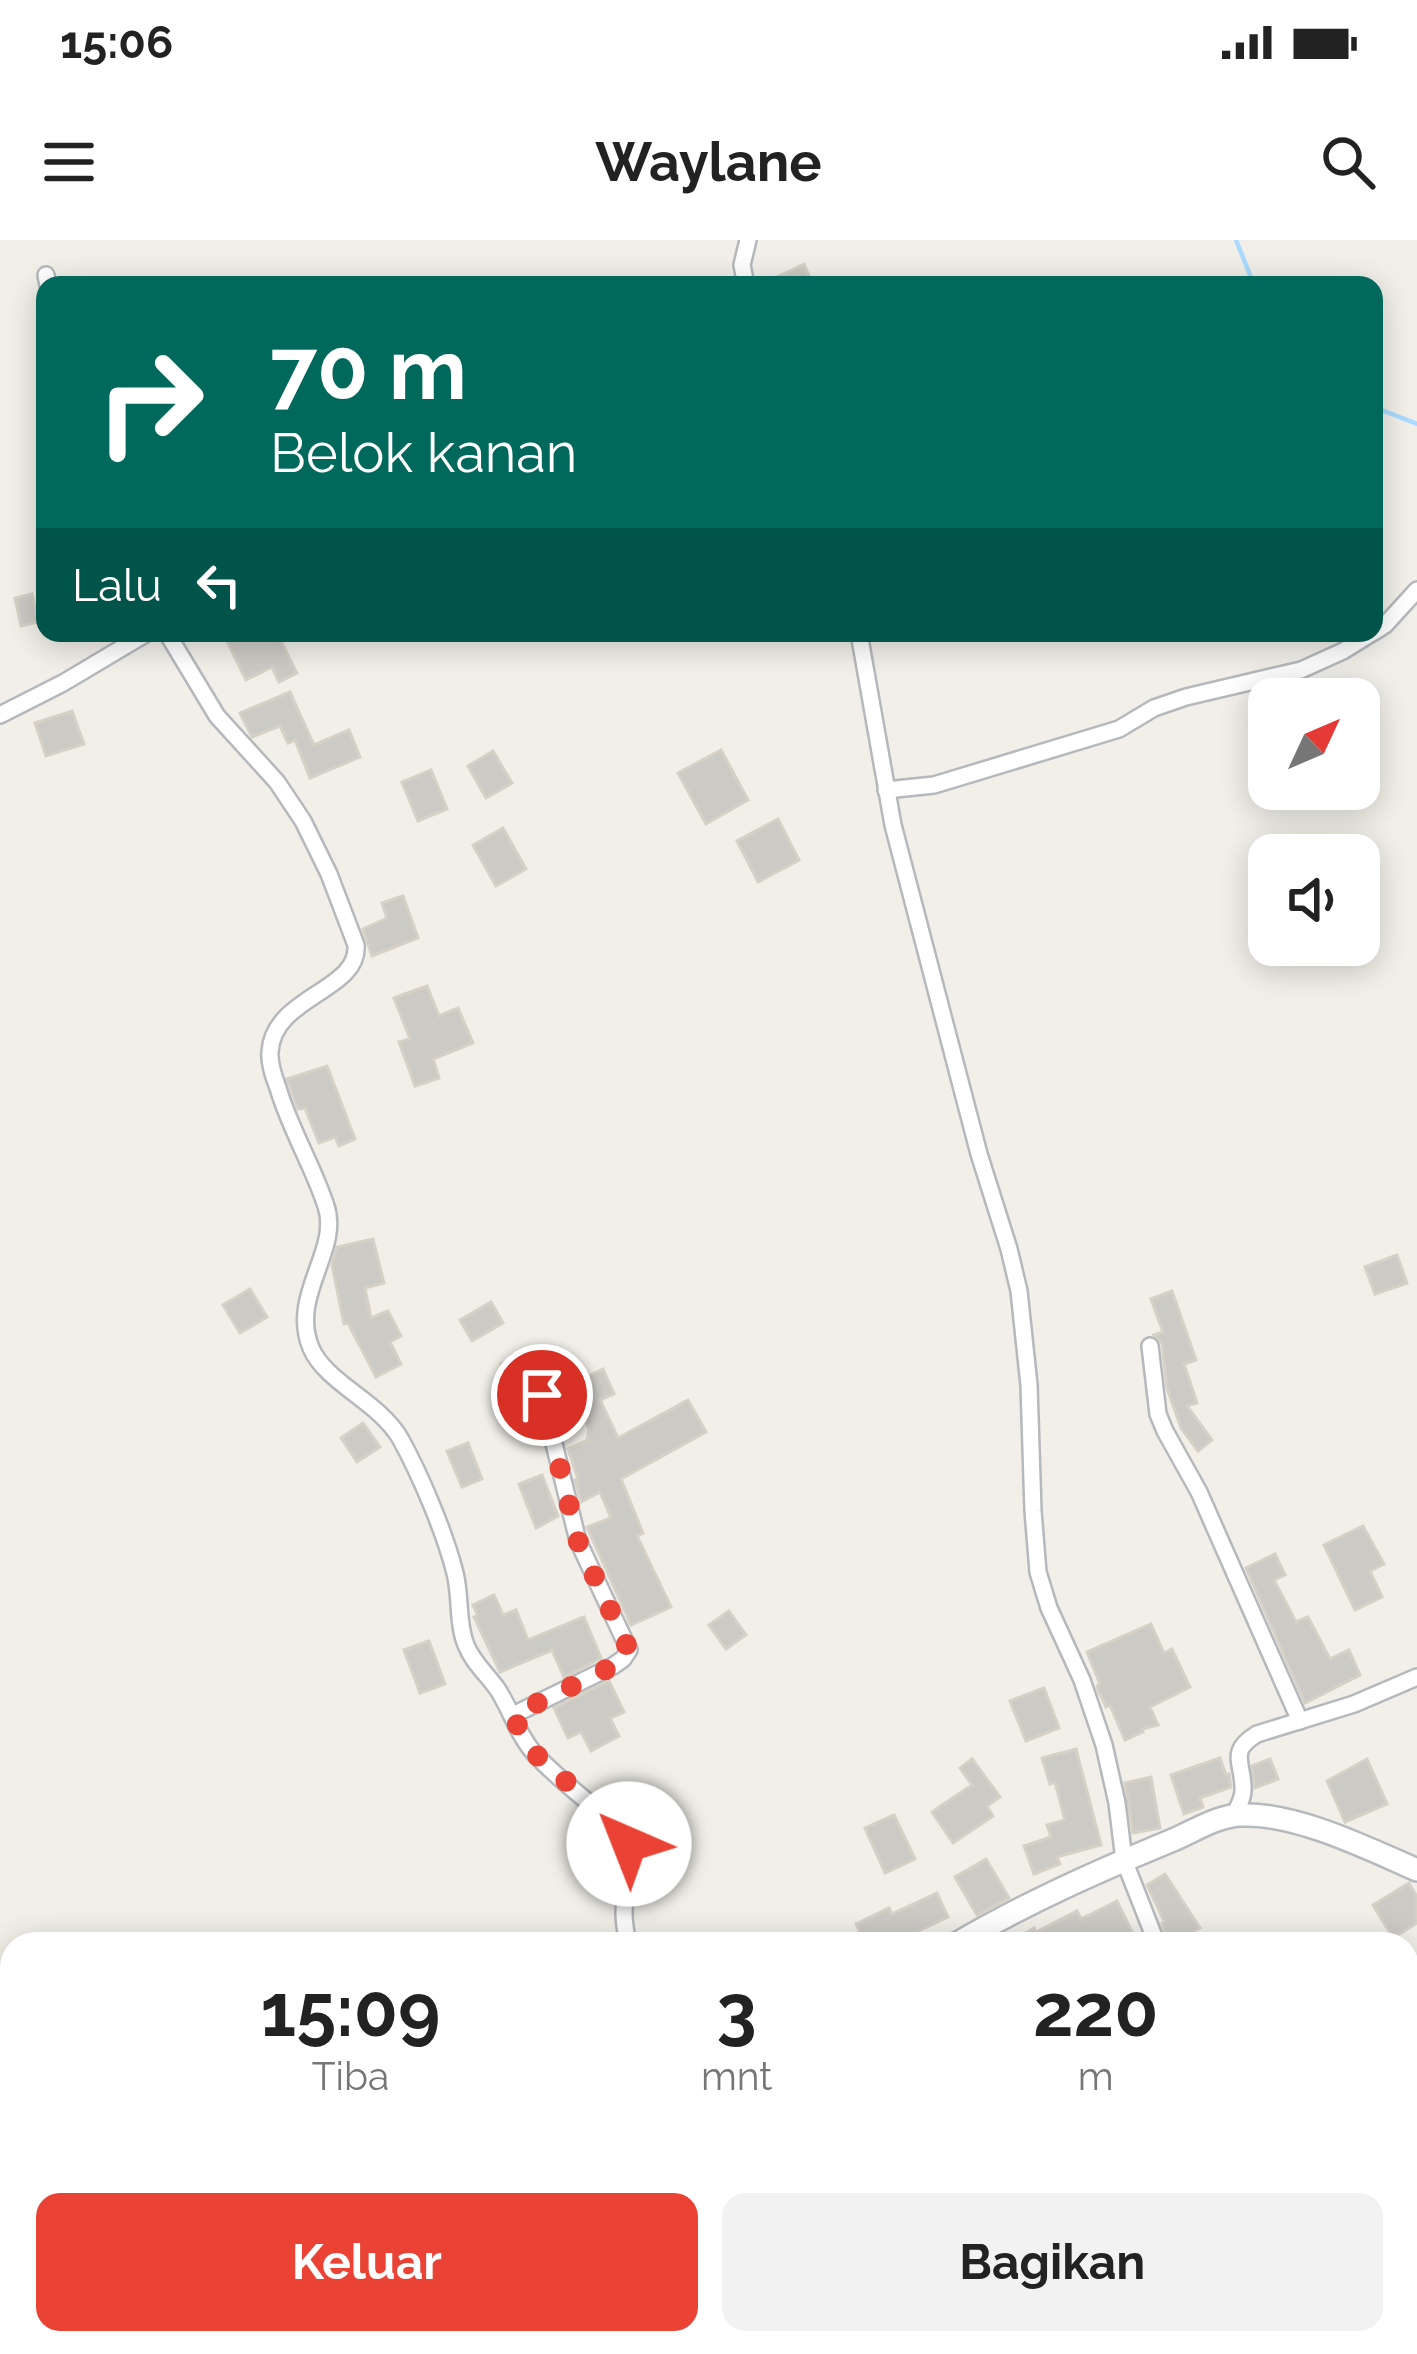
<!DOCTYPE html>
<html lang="id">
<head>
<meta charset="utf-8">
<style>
  :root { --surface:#fff; --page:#f2f2f2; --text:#222; --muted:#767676; --accent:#ea4335 }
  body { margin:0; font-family:Raleway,sans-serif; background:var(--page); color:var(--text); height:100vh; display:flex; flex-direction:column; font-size:45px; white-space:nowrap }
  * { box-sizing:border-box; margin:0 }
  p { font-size:39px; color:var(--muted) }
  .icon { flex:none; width:66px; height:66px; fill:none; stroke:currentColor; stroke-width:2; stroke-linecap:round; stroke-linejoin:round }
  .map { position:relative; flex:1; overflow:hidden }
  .panel { position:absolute; left:0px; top:1692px; width:1419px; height:423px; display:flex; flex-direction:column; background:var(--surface); border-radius:36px 36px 0 0; box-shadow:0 6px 30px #0003 }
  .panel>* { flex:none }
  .hud { position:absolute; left:36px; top:36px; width:1347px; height:366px; border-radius:24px; box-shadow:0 6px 30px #0003; background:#00695c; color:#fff; overflow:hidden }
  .needle { width:78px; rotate:46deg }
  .tools { position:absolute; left:1248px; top:438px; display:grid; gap:24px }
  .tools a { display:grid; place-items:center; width:132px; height:132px; border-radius:24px; background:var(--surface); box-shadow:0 6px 30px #0003; font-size:60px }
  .pin { position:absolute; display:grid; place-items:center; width:102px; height:102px; color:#fff; margin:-51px; border:6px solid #fff; border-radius:50%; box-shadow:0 3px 12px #0007 }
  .me { position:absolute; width:132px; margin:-66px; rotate:316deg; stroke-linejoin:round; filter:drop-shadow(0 0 9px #0008) }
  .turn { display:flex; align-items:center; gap:42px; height:252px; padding:0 36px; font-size:54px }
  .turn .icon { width:156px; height:156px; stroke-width:2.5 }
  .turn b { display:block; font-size:84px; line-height:102px }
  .then { display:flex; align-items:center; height:114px; padding:0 36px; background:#0003; gap:24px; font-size:45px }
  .eta { display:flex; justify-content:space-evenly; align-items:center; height:204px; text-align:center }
  .eta b { font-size:72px; font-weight:700; line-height:84px }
  .button { display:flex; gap:24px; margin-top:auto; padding:24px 36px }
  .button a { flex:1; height:138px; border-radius:24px; background:var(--accent); color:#fff; font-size:48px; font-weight:700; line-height:138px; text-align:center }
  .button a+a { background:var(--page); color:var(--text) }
  .status { display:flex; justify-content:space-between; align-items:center; height:84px; padding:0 60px; background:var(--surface); direction:ltr }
  .status svg { height:33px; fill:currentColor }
  header { display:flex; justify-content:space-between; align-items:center; height:156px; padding:0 36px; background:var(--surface); font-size:54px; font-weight:700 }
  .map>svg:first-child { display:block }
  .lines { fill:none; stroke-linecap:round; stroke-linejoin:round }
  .stream { stroke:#aadaff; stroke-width:4.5 }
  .building { fill:#cccac5; stroke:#d6d1c6; stroke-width:3 }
  .street-casing { stroke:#b5b8bc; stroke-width:20 }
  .secondary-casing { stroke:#b6babf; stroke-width:26 }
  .street { stroke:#fff; stroke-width:15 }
  .secondary { stroke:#fff; stroke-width:21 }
  .route { stroke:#ea4335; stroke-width:21; stroke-dasharray:0 37.8 }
</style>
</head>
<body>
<div class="status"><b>15:06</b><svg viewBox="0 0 49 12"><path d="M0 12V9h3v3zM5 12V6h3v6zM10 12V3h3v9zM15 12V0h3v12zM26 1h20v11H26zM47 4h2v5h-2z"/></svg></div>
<header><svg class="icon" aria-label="menu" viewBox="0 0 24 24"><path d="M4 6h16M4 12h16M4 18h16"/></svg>Waylane<svg class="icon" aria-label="search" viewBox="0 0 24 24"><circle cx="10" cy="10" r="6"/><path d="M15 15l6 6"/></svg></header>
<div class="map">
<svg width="1417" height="2114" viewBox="0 0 1417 2114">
  <rect width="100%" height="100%" fill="#f1efe8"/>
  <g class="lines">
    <g class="stream">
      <polyline points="1236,0 1254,45"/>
      <polyline points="1374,167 1417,184"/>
    </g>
  </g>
  <g class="building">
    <polygon points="804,24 813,45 758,45 788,32"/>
    <polygon points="32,354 38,382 21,386 15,358"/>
    <polygon points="223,393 277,393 297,433 279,442 272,427 246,440"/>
    <polygon points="290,452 314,505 349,490 360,517 310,538 295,500 288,503 280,486 252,497 240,473"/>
    <polygon points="72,471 84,504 46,516 35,483"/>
    <polygon points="721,510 748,560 706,584 678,533"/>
    <polygon points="493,511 512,543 486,558 468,526"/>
    <polygon points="431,530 447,569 418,581 402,542"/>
    <polygon points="778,579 799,620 758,642 737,601"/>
    <polygon points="503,588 526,629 496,646 473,605"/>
    <polygon points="403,656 418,698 372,716 363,689 387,678 382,663"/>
    <polygon points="427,746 439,776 458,768 473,803 433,819 439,838 415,846 399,802 410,799 394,758"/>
    <polygon points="327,826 355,899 339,906 335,897 319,903 305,868 298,869 287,839"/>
    <polygon points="373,999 384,1043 365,1048 371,1078 388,1071 401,1096 390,1102 401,1124 376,1137 348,1083 344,1084 332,1025 337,1007"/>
    <polygon points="1397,1015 1407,1043 1375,1054 1365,1027"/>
    <polygon points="250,1049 267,1077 240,1093 223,1065"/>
    <polygon points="1172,1051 1196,1120 1184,1124 1197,1163 1187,1166 1212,1200 1198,1211 1181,1188 1167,1148 1162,1103 1154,1095 1163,1092 1151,1059"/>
    <polygon points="491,1062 503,1083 472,1101 460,1080"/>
    <polygon points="541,1110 557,1151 603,1129 614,1154 600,1160 618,1198 688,1160 706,1192 621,1239 643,1293 637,1296 671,1367 631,1385 587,1287 611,1278 600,1252 581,1262 575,1240 578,1239 568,1209 587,1200 589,1189 580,1170 560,1179 553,1151 544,1143 511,1153 501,1124"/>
    <polygon points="363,1183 380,1207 357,1222 341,1198"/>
    <polygon points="468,1203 482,1239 462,1247 447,1211"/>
    <polygon points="542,1235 558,1276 536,1288 519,1244"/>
    <polygon points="1363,1286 1384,1324 1370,1331 1382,1357 1355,1370 1324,1305"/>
    <polygon points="1275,1314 1285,1335 1274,1340 1296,1382 1308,1377 1330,1419 1349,1410 1360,1435 1305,1463 1246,1328"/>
    <polygon points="494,1355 503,1375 516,1370 528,1400 584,1377 601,1418 564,1437 552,1410 500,1432 474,1377 478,1375 473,1365"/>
    <polygon points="729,1371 746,1395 726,1409 709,1385"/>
    <polygon points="1151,1384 1164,1413 1172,1409 1190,1447 1150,1467 1158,1485 1142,1489 1143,1492 1125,1500 1110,1465 1106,1467 1098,1450 1097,1446 1100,1444 1087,1412"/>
    <polygon points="429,1401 445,1444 420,1453 404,1410"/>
    <polygon points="609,1441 624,1472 610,1478 619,1496 591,1511 581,1492 568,1498 554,1468"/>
    <polygon points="1044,1448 1059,1488 1026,1501 1010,1461"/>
    <polygon points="1076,1509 1101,1605 1057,1617 1060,1624 1034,1634 1024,1606 1051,1597 1047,1585 1065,1580 1055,1542 1050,1544 1042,1518"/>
    <polygon points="1220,1518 1226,1535 1229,1534 1231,1547 1200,1558 1203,1567 1184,1574 1171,1535"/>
    <polygon points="972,1519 1000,1557 987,1566 993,1576 953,1603 932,1572 972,1545 960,1528"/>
    <polygon points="1270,1519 1278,1539 1255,1548 1252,1526"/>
    <polygon points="1367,1519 1387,1564 1345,1582 1327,1541"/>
    <polygon points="1151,1537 1160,1588 1133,1593 1125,1543"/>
    <polygon points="894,1575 915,1619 885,1633 865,1588"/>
    <polygon points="986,1619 1009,1658 977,1675 955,1637"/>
    <polygon points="1165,1634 1200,1688 1169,1704 1162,1683 1164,1681 1147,1645"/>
    <polygon points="1409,1643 1417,1657 1417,1683 1393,1698 1373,1665"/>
    <polygon points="937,1653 948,1677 904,1698 908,1704 881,1704 878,1699 865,1704 856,1684 889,1668 892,1674"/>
    <polygon points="1117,1661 1138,1704 1007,1704 1034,1688 1036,1692 1077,1671 1081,1679"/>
  </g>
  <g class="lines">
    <g class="street-casing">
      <g id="street">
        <polyline points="46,35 48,45"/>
        <polyline points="746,45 742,25 748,0"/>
        <polyline points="1374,392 1385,385 1417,350"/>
        <path d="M167,393L217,476L277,542L303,581L329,634L356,705C360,751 273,756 270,812C269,824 274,837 278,848C290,889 313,926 326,966C341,1011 289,1055 311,1108C326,1143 378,1161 400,1198C420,1234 445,1293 455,1333C461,1357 457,1383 466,1405C473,1423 488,1435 498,1450C511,1470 518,1495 534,1513C560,1542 594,1565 623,1592C638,1619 624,1645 624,1673C624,1684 626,1694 628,1704"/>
        <polyline points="859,393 893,585 979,914 1009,1009 1019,1051 1029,1145 1033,1271 1038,1332 1049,1368 1082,1440 1104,1505 1117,1563 1124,1620 1157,1704"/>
        <polyline points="0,475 63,443 147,393"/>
        <polyline points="886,550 934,545 1119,489 1154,468 1186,457 1301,430 1343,411 1372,393"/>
        <polyline points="1150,1106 1158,1174 1165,1191 1199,1252 1300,1481"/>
        <polyline points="513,1475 613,1426 623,1419 629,1410 578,1301 542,1155"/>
        <path d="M1234,1575C1239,1565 1244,1557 1243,1546C1242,1521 1229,1511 1257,1494L1354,1464L1417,1437"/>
        <polyline points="1243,2114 1277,2103"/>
      </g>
    </g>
    <g class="secondary-casing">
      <g id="secondary">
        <path d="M956,1704C1026,1663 1098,1631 1173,1600C1194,1591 1219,1575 1242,1575C1296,1573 1367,1608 1417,1630"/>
        <polyline points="497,2114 501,2103"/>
      </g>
    </g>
    <use href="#street" class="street"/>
    <use href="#secondary" class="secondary"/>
  </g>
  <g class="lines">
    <polyline class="route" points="542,1155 578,1301 629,1410 623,1419 613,1426 513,1475 524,1500 533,1512 623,1592 629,1604"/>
  </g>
</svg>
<div class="tools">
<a><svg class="needle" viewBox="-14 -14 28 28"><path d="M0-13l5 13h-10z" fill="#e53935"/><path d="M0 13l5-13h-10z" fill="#767676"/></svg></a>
<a><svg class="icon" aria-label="sound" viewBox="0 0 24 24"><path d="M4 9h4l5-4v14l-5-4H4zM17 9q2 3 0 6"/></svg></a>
</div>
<div class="pin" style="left:542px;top:1155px;background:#d93025"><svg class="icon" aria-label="arrive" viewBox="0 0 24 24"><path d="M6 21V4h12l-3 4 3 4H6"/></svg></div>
<svg class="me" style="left:629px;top:1604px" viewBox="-20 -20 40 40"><circle r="19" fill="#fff"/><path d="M0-13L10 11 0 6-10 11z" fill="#ea4335"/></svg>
<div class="hud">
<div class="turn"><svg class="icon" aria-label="right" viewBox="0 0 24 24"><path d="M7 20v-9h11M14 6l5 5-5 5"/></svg><div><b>70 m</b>Belok kanan</div></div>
<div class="then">Lalu<svg class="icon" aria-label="left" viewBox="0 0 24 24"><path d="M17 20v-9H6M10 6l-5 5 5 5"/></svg></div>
</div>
<section class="panel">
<div class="eta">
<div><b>15:09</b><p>Tiba</p></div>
<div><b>3</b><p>mnt</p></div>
<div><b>220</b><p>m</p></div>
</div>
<div class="button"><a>Keluar</a><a>Bagikan</a></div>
</section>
</div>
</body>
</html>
